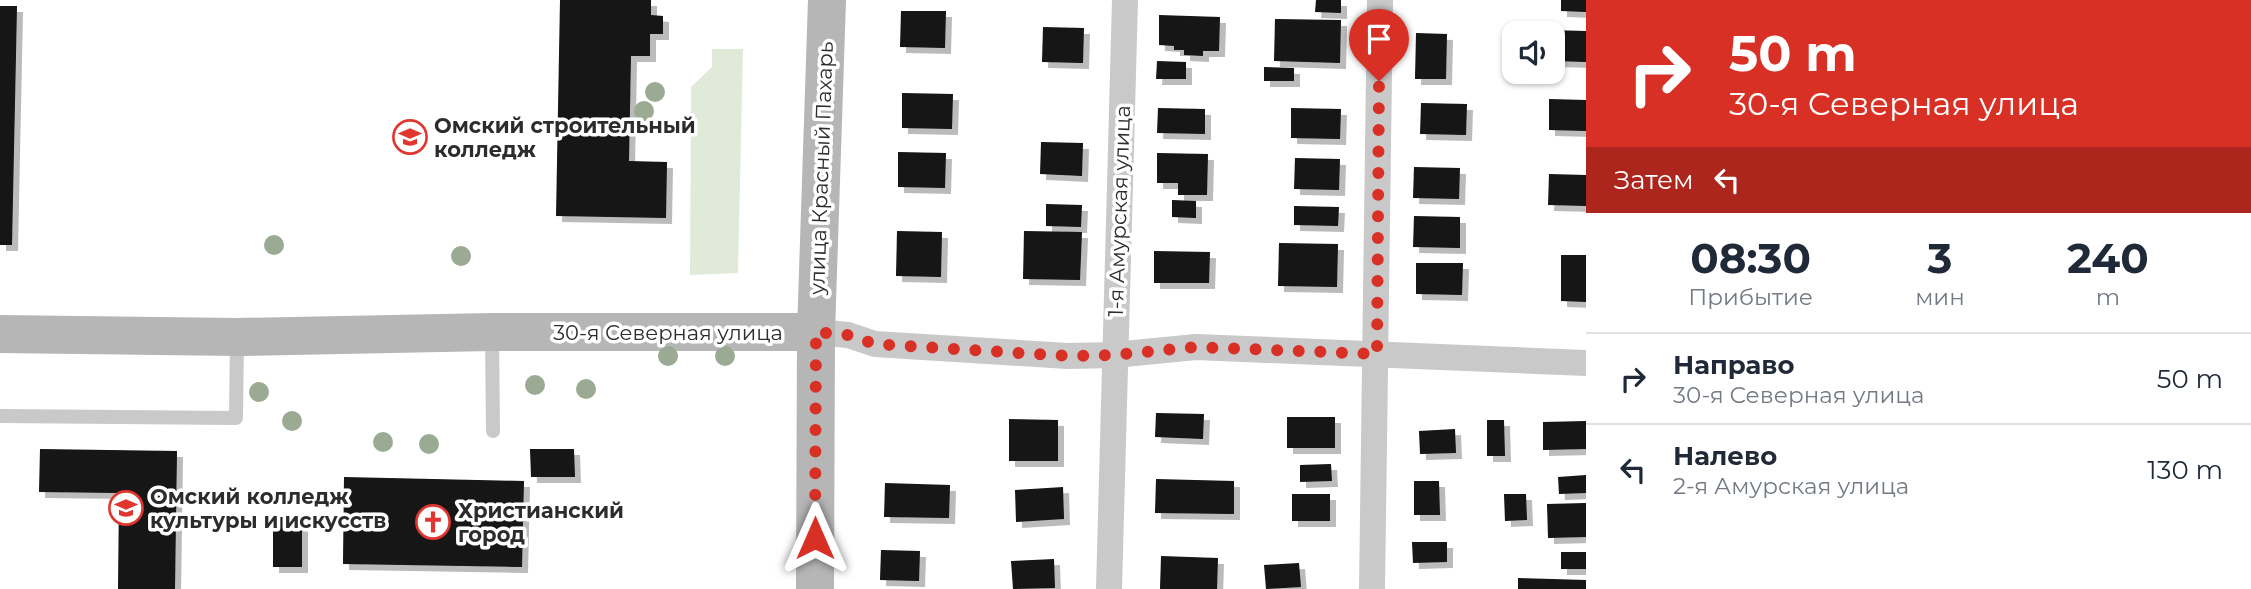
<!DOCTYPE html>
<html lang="ru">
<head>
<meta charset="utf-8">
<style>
  :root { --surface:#fff; --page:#f2f2f3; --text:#1f2937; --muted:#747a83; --line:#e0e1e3 }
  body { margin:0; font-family:Montserrat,sans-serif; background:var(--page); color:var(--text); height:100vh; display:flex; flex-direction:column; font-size:26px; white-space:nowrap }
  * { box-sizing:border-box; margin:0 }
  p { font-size:23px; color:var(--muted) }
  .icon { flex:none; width:38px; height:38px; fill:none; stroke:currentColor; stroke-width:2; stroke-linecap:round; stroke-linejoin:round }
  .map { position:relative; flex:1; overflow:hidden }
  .panel { display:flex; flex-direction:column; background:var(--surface); width:665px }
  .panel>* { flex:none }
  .top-card { background:#d93025; color:#fff; overflow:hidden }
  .buttons { position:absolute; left:1502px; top:21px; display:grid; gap:14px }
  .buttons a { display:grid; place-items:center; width:63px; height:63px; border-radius:14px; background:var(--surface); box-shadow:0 2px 5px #0004; font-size:35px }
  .pin { position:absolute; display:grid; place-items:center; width:60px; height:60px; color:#fff; margin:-72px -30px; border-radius:50% 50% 50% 0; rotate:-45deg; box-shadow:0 0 7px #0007 }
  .pin .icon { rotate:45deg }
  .me { position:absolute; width:77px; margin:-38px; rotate:0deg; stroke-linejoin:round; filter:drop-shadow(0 0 5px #0008) }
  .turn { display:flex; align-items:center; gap:24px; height:147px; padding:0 28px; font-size:32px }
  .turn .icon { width:91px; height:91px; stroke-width:2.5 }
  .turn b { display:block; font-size:49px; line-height:60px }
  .then { display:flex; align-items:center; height:66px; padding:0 28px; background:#0003; gap:14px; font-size:26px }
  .eta { display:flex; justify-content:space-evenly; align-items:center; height:119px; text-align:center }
  .eta b { font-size:42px; font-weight:700; line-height:49px }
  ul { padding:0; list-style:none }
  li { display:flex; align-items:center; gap:21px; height:91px; padding:0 28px; border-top:2px solid var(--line) }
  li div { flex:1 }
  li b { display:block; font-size:26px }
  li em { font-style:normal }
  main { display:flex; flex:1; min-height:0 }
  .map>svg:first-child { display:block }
  .green { fill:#e0ead9 }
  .building { fill:#131313; filter:url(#shadow) }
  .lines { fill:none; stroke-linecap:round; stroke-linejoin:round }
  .lane { stroke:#c9c9c9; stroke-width:14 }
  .street { stroke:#c9c9c9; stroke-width:26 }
  .secondary { stroke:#b6b6b6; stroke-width:38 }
  .tree { fill:#9bab93 }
  .route { stroke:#d93025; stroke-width:12; stroke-dasharray:0 21.6 }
  .labels { text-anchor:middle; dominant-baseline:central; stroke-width:7; stroke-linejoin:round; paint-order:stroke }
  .poi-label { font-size:21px; font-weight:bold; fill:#2c2c2c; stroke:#fff; text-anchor:start }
  .street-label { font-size:21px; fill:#2c2c2c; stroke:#fff }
</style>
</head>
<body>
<main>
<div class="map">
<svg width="1586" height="589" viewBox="0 0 1586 589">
  <defs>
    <filter id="shadow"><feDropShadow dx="6" dy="6" stdDeviation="0" flood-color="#0004"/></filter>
  </defs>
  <rect width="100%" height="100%" fill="#fff"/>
  <polygon class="green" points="712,49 743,49 738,273 690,275 691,87 712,67"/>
  <g class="building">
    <polygon points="560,0 651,0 651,15 663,16 663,34 650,34 650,56 631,56 629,161 667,162 666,218 556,216"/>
    <polygon points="1316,0 1341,0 1341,13 1315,12"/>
    <polygon points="1561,0 1586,0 1586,12 1561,11"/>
    <polygon points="0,6 17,6 12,245 0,245"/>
    <polygon points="901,11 946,11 945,48 900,47"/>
    <polygon points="1159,15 1220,17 1219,51 1203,51 1203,56 1184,55 1184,50 1174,50 1174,46 1159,45"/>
    <polygon points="1275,19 1341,20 1340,63 1274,61"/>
    <polygon points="1043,27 1084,28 1083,63 1042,62"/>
    <polygon points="1549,30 1586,31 1586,62 1552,61 1552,33 1549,33"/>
    <polygon points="1416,33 1447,34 1446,79 1415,79"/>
    <polygon points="1157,61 1186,62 1186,79 1156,79"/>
    <polygon points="1264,67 1294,68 1294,81 1264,81"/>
    <polygon points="902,93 953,94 952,129 902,128"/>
    <polygon points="1549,99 1586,100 1586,131 1549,130"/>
    <polygon points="1421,103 1467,104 1466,135 1420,134"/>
    <polygon points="1158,108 1205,109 1205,134 1157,133"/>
    <polygon points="1291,108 1341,109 1340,139 1291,138"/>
    <polygon points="1041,142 1083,143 1082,176 1040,174"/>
    <polygon points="898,152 946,153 945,188 898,187"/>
    <polygon points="1157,153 1208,154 1207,195 1178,195 1178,183 1157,183"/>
    <polygon points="1295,158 1340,159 1339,190 1294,189"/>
    <polygon points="1414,167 1460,168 1459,199 1413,198"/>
    <polygon points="1549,174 1586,175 1586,206 1548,205"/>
    <polygon points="1172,200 1196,201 1196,218 1172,217"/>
    <polygon points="1046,204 1082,205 1081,227 1046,226"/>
    <polygon points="1294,206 1339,207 1338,226 1294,225"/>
    <polygon points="1414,216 1460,217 1460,248 1413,247"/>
    <polygon points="897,231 942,232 941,277 896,276"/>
    <polygon points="1024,231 1082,232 1080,280 1023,279"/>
    <polygon points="1279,243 1338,244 1337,287 1278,286"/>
    <polygon points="1154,251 1210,252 1209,283 1154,283"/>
    <polygon points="1561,255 1586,255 1586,302 1561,301"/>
    <polygon points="1416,263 1463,263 1462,295 1416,294"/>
    <polygon points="1156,413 1204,414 1203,439 1155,437"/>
    <rect x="1287" y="417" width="48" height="31"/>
    <polygon points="1009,419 1058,420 1058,461 1009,461"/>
    <polygon points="1487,420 1504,420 1505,456 1487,456"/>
    <polygon points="1586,421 1586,449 1543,450 1543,422"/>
    <polygon points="1455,429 1456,453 1420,454 1419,431"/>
    <polygon points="40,449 177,451 175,589 118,589 119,493 39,492"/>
    <polygon points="530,449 574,449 575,477 531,477"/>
    <polygon points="1331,464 1332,481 1300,482 1300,465"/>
    <polygon points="1586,475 1586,493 1559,494 1558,477"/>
    <polygon points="344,477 524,481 522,567 343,564"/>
    <polygon points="1156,479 1234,481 1234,514 1155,513"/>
    <polygon points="1414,481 1439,481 1440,515 1414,515"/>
    <polygon points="885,483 950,485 949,518 884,517"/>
    <polygon points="1063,487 1064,519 1016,522 1015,490"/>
    <rect x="1292" y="494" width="38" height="27"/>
    <polygon points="1504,494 1526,494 1527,520 1505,521"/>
    <polygon points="1586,503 1586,537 1548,538 1547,504"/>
    <rect x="273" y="517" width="29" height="50"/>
    <polygon points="1412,542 1447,542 1447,562 1413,563"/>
    <polygon points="881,550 920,551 919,581 880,580"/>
    <rect x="1561" y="552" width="25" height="17"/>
    <polygon points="1161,556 1218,558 1217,589 1160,589"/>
    <polygon points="1054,559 1055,588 1013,589 1011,561"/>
    <polygon points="1299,563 1301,587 1266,589 1264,565"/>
    <polygon points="1518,578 1586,580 1586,589 1518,589"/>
  </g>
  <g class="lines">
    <g class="lane">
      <polyline points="492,334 493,431"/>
      <polyline points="0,416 236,418 237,338"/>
    </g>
    <g class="street">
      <polyline points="816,332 848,335 875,344 1068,356 1114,355 1196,347 1586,363"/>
      <polyline points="1109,589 1125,0"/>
      <polyline points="1372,589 1380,0"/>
    </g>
    <g class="secondary">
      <polyline points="0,334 237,337 492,332 816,332"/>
      <polyline points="815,589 816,332 827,0"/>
    </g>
  </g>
  <g class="tree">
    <circle cx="655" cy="92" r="10"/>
    <circle cx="644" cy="111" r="10"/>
    <circle cx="274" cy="245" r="10"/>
    <circle cx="461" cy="256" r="10"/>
    <circle cx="668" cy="356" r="10"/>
    <circle cx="725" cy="356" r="10"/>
    <circle cx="535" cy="385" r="10"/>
    <circle cx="586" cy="389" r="10"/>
    <circle cx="259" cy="392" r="10"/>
    <circle cx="292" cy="421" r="10"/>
    <circle cx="383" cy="442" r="10"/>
    <circle cx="429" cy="444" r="10"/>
  </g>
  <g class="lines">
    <polyline class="route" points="815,538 816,332 848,335 875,344 1068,356 1114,355 1196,347 1377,354 1379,81"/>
  </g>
  <defs>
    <g id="university-ring" transform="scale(1.75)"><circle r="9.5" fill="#fff" stroke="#e1362f" stroke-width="1.5"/><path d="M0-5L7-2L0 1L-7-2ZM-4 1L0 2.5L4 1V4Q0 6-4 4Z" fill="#e1362f"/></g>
    <g id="church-ring" transform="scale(1.75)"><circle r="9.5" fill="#fff" stroke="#e1362f" stroke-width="1.5"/><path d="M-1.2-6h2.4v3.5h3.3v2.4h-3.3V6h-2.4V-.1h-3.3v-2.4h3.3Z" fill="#e1362f"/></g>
  </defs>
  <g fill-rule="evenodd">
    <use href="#university-ring" x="410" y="137"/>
    <use href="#university-ring" x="126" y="508"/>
    <use href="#church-ring" x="433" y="522"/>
  </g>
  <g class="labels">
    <g class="poi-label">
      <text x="434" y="125">Омский строительный<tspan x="434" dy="24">колледж</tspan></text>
      <text x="150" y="496">Омский колледж<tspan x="150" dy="24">культуры и искусств</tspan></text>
      <text x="458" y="510">Христианский<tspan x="458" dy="24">город</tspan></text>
    </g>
    <g class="street-label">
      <text transform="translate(821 168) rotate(-88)">улица Красный Пахарь</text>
      <text transform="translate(1119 211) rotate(-88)">1-я Амурская улица</text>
      <text x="668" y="332">30-я Северная улица</text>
    </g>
  </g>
</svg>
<div class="buttons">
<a><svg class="icon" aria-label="sound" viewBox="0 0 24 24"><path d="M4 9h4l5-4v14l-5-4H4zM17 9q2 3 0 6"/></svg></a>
</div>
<div class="pin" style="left:1379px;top:81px;background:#d93025"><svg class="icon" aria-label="arrive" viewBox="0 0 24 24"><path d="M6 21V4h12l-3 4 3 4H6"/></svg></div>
<svg class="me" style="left:815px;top:538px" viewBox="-20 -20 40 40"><path d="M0-17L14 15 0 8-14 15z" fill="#d93025" stroke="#fff" stroke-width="4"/></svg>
</div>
<section class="panel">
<div class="top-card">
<div class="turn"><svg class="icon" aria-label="right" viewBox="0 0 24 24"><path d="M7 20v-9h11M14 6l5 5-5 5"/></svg><div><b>50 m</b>30-я Северная улица</div></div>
<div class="then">Затем<svg class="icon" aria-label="left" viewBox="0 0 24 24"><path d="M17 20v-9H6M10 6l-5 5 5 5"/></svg></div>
</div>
<div class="eta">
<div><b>08:30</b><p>Прибытие</p></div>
<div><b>3</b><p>мин</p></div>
<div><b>240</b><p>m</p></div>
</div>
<ul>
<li><svg class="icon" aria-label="right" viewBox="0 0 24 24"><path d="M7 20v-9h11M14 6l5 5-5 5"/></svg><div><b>Направо</b><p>30-я Северная улица</p></div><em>50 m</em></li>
<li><svg class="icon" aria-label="left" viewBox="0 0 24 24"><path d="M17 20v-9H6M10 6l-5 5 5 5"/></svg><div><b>Налево</b><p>2-я Амурская улица</p></div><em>130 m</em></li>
</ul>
</section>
</main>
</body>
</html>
